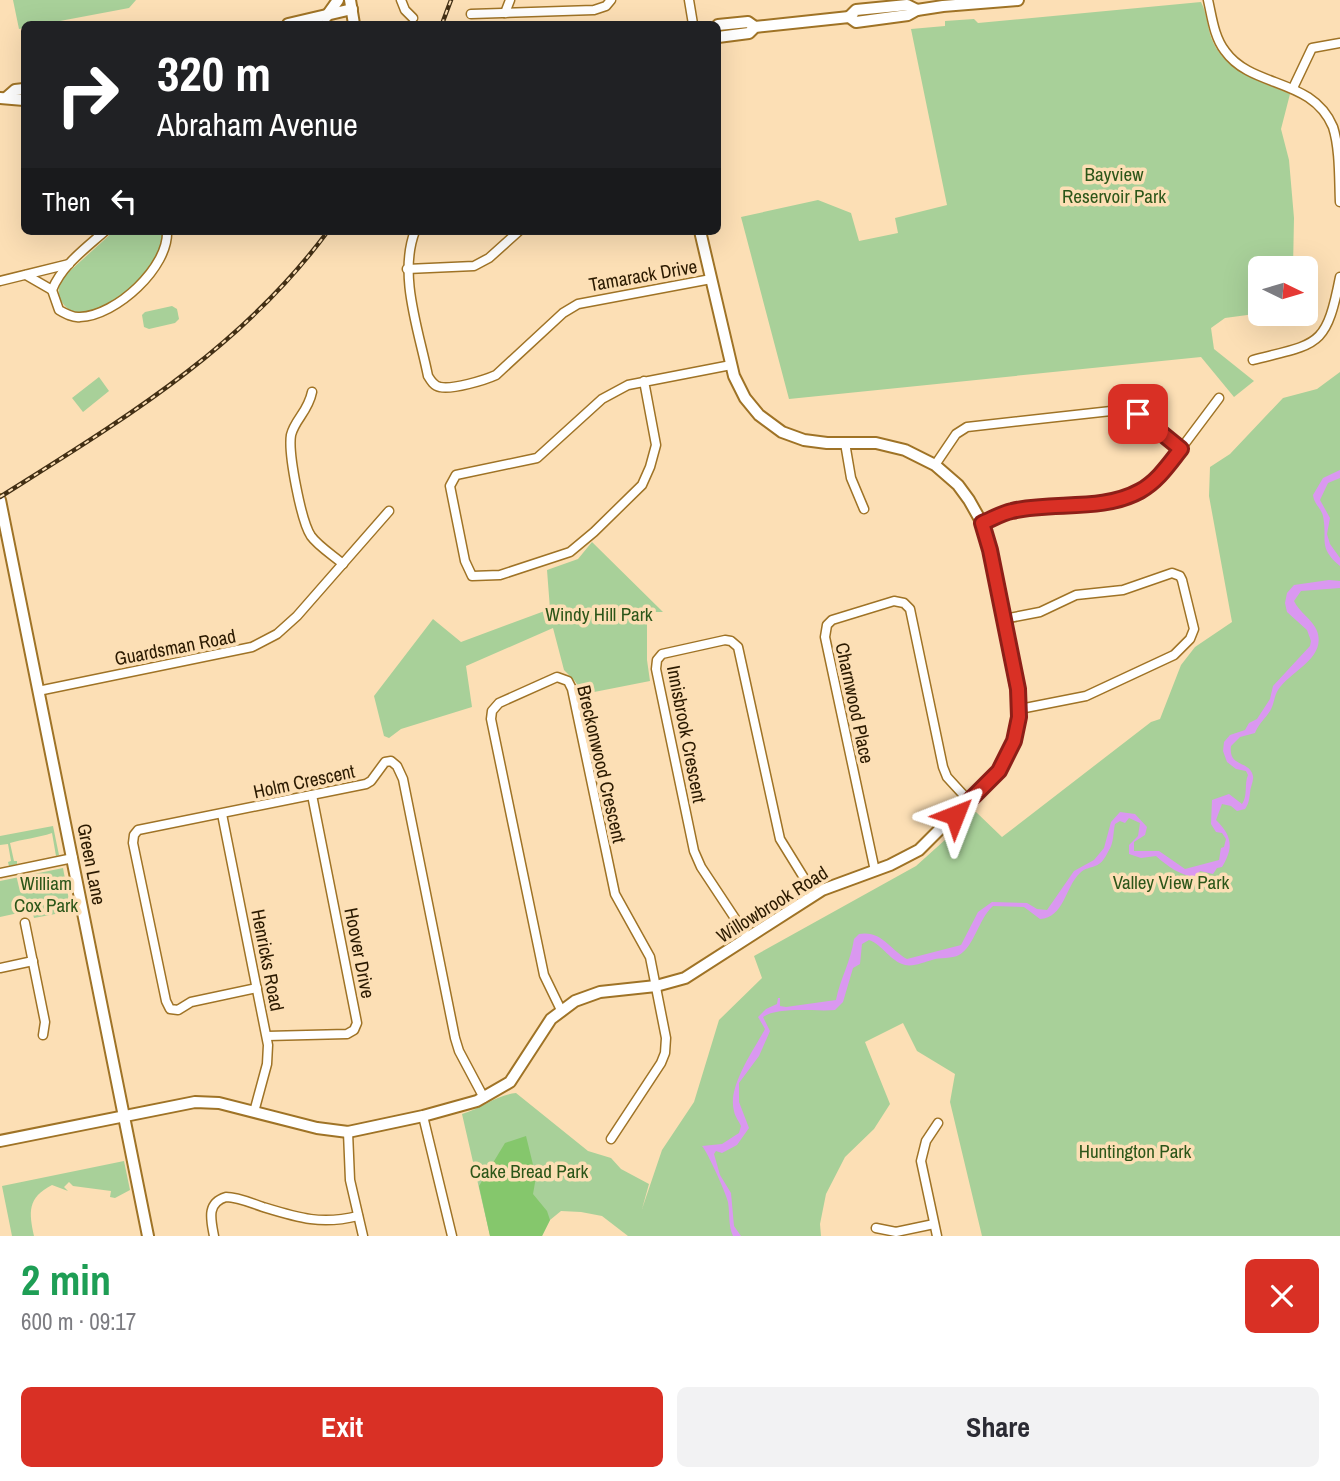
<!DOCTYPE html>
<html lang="en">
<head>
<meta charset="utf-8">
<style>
  :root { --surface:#fff; --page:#f2f2f3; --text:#2b2b33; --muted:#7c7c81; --accent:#d93025 }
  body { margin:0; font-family:"Archivo Narrow",sans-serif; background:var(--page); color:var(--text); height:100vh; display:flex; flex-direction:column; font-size:26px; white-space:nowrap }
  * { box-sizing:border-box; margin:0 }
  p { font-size:23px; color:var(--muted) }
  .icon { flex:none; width:38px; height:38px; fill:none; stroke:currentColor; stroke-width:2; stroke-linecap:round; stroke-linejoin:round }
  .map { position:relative; height:1236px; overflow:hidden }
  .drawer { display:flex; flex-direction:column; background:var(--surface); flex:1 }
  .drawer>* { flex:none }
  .hud { position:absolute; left:21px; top:21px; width:700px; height:214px; border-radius:10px; box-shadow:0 7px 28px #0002; background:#202124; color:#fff; overflow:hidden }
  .needle { width:46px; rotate:95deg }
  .buttons { position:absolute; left:1248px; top:256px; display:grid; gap:14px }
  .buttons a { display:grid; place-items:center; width:70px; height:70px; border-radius:10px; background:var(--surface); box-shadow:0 7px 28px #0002; font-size:35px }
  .pin { position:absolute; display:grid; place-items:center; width:60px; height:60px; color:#fff; margin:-30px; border-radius:14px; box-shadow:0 4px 10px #0006 }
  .me { position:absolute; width:77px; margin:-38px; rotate:45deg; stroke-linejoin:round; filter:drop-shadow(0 0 5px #0008) }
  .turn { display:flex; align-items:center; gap:24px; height:147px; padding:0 21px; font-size:32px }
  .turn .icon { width:91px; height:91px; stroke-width:2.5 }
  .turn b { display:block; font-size:49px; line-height:60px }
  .then { display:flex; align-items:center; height:66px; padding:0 21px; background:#0003; gap:14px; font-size:26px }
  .round { display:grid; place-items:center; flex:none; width:74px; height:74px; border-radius:10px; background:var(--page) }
  .overview { display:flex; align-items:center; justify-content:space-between; height:119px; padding:0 21px }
  h1 { font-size:42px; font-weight:700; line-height:52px; color:#1e9e55 }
  .button { display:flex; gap:14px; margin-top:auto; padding:14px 21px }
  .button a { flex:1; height:80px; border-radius:10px; background:var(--accent); color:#fff; font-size:28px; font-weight:700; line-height:80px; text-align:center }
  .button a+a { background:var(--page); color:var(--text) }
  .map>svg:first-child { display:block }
  .green { fill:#a8d099 }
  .forest { fill:#85c76c }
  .water { fill:#da98f0 }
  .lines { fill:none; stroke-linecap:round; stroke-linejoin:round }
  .street-casing { stroke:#9f7326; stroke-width:11 }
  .secondary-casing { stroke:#9f7326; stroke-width:14 }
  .street { stroke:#fff; stroke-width:8 }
  .secondary { stroke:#fff; stroke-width:10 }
  .rail-casing { stroke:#422f14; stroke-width:4.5 }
  .rail { stroke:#fcdfb5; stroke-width:2; stroke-dasharray:5; stroke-linecap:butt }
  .route-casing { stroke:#8d1f18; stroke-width:18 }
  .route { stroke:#d93025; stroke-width:12 }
  .labels { text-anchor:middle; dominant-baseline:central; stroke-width:7; stroke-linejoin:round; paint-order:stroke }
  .park-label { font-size:19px; fill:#2c5619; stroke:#fcdfb5 }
  .street-label { font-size:19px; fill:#2b1a00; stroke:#fcdfb5 }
</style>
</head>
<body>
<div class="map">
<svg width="1340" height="1236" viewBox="0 0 1340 1236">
  <rect width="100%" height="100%" fill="#fcdfb5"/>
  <g class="green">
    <polygon points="13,0 136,0 129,8 44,24 24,24 24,28 19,29"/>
    <path d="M1201,2C1208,15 1207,31 1214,44C1229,73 1262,82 1290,94L1281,129L1289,160L1294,218L1293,268H1260L1262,313L1225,318L1211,328L1214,349L1254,381L1234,397L1201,357L789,399L741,217L818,200L851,213L859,241L898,233L895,218L947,205L911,29L945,26V21L974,19L978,23Z"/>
    <path d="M114,231H164C161,247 156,263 145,276C131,292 83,328 64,305C57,297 58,289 61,279Z"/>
    <polygon points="172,306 177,309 179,319 175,323 149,329 144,327 142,315 145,312"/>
    <path d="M1340,372V1236H982L950,1102L955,1074L917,1051L903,1023L865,1042L890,1104L874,1129L845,1157L826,1194L820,1224L821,1236H628L602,1216L581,1212L561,1211L550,1220L542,1236H490L462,1114C482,1108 496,1095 516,1093L588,1151L611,1158L621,1169L649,1184L642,1209L662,1150L694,1102L719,1020L762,978L754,956L916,866L976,812L1002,837L1151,722L1160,719L1181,665L1195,647L1232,622L1209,496L1210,467L1230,454L1283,398L1317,389Z"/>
    <polygon points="99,377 109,391 83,412 72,398"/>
    <polygon points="592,542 663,612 647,612 647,660 650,681 584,694 574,680 564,670 553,628 466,666 472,707 401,729 389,738 384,736 374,696 433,619 461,642 550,609 547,570 578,559"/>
    <path d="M53,826L59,855L56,856L52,833C38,838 22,839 10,843L14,861H17V864L9,866L8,862L11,861L8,844L0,845V836Z"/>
    <polygon points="63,868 71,911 34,918 32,910 0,917 0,881"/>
    <path d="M124,1161L130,1190L115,1198L110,1197L111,1191L73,1186L69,1182L64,1187L68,1191L52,1185C27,1198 29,1212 34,1236H12L2,1186Z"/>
  </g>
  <polygon class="forest" points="526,1136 536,1177 533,1194 547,1211 550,1220 542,1236 490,1236 479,1186 505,1143"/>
  <g class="water">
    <path d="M1340,470V478L1328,483L1320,500L1330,518L1327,534L1330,544L1340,558V566C1317,547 1328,540 1323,516C1321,508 1314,504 1313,495L1323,478Z"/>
    <path d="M1329,580L1340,581V588L1301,591L1294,601C1299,612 1313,620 1317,631C1327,658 1290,671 1278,690C1274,696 1274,705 1270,711C1265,719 1259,723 1255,733L1240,737L1231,746C1228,768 1250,760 1253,776C1254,781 1250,787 1250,793C1249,800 1249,803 1245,809L1237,811L1231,806L1222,804L1216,820C1232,836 1234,847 1222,867L1217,868L1213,874L1200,871L1196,877C1181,876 1167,866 1156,856L1141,858L1129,854V845L1138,836L1140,823L1129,818L1125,823L1120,821L1115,824C1113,832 1114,843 1109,850C1106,856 1102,864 1095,866C1090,868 1085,868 1080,873C1065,887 1064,918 1040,919L1024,907L993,906C979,918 974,947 959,955C952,959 940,957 932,960C924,962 914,967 905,965C890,961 883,945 869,940L862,944L860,964L853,968L843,1002L835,1010C815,1012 780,1006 763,1017L770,1031L759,1056L739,1083V1102L749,1128L737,1145L722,1153L716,1151L714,1154L720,1175L731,1193L734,1226L741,1236H733C728,1225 730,1214 728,1202C726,1193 707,1151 702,1146L722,1144L739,1133L741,1126C739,1121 735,1117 734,1111C727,1087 754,1050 765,1029L758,1017L766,1009L777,1004L778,998H780V1006L786,1007L836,1000C840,979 851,961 854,939L859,934C882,930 890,950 907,959L961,945L978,912L992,902L1027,903L1037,909L1047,910L1074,871L1094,860L1104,848L1111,822L1120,812L1135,814L1147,827L1145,835L1134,842V851H1159L1185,869L1219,860L1221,848L1224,847L1226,839L1222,833L1216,832L1211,824L1212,800L1229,794L1242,804C1248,796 1244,784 1248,775L1246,771L1236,769L1227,762L1223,751L1224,742L1230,735L1245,730L1249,723L1257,719L1270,699L1273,686L1310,646L1311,641L1307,630L1287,612L1285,603L1287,593L1294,585Z"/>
  </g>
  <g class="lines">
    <g class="street-casing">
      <g id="street">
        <polyline points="401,0 405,10 413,18"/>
        <polyline points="689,0 693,24"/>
        <path d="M1208,0C1212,17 1214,37 1225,51C1252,89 1312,77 1333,127C1340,149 1339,179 1340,202"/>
        <polyline points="505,13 510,0"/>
        <polyline points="471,14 594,10 606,6 611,0"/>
        <polyline points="1293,88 1312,48 1340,43"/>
        <path d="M415,231C398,275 419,331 428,376C431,381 434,386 440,387C452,390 485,380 496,375L563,313L578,304L711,279"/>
        <polyline points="407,269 474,266 489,258 519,231"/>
        <path d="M26,275L52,290L59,310C66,314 73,318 80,317C116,316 169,267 167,231"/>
        <polyline points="0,281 69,264"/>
        <path d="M52,290C62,265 86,248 105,231"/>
        <path d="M1253,360C1319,343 1326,348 1340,277"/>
        <polyline points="644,381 656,445 650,467 642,485 594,532 570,552 500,575 472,576 465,561 450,486 456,475 537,458 602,399 628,385 731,365"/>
        <path d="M312,392C308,412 295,419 291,435C288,453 301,521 311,536C318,546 334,556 343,564"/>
        <polyline points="845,443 851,478 864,509"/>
        <polyline points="935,465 956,434 967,427 1120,410 1138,414 1181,449"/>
        <polyline points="982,523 1013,511 1115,500 1140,491 1165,470 1219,398"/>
        <polyline points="1004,619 1040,612 1076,595 1123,590 1172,573 1180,576 1182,580 1194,629 1190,639 1174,655 1086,696 1020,709"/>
        <polyline points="38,691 252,647 277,634 297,616 389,511"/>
        <polyline points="222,814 268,1045 267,1064 254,1112"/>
        <polyline points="875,871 825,637 827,625 832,620 894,601 904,603 910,609 943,767 947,777 969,801"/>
        <polyline points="0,873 73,858"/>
        <polyline points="25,923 45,1022 43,1035"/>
        <polyline points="748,938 701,867 694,851 656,669 657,660 662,654 725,640 731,641 738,647 780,839 814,894"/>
        <polyline points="0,968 33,961"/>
        <polyline points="257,988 191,1002 178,1010 170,1009 166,1001 133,843 134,835 138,830 366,784 371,781 385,762 391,761 397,766 403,779 455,1038 459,1051 484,1098"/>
        <polyline points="561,1010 544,975 491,719 492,711 499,703 557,677 568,681 572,689 615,894 650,957 666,1038 665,1053 661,1063 611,1139"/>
        <polyline points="267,1036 347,1034 354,1030 357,1023 312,795"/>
        <polyline points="423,1116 452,1236"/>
        <polyline points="348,1132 350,1180 363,1236"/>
        <polyline points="876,1228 896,1232 934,1224"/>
        <path d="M214,1236C211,1220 206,1203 226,1197C238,1197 251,1203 263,1207C299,1218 321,1225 358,1216"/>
        <polyline points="937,1236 921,1161 926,1141 938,1123"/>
      </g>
    </g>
    <g class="secondary-casing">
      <g id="secondary">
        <polyline points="350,0 354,24"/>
        <polyline points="326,17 338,0"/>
        <polyline points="849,17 856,10 907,5 917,10"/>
        <polyline points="288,24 352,9"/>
        <polyline points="718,25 748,22 755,27"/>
        <polyline points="718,37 749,33 755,27 849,17 856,22 908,15 917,10 943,6 1018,0"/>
        <polyline points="7,97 15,90 24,89"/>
        <polyline points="0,98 24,100"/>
        <polyline points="0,500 148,1236"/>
        <polyline points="0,1141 195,1102 219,1103 317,1128 348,1132 423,1116 477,1101 510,1082 551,1019 575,1001 600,992 656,986 685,978 822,890 890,865 919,850 999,770 1014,741 1019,717 1019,702 988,541 982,523 969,500 958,485 935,465 905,450 876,443 827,443 804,440 782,432 759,415 745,398 734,376 700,231"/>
      </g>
    </g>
    <use href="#street" class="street"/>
    <use href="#secondary" class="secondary"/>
    <g class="rail-casing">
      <g id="rail">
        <polyline points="442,24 451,0"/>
        <path d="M0,497C122,420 240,350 328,231"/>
      </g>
    </g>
    <use href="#rail" class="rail"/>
  </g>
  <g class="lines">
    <g class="route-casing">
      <path id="route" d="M955,815L999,771L1014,741L1019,717L1018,689L990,550L982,523C992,519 1002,513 1012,511C1053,501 1102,512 1140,491C1158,481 1169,464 1181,449L1138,414"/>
    </g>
    <use href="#route" class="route"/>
  </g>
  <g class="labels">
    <g class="park-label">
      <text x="1114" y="174">Bayview<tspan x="1114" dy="22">Reservoir Park</tspan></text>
      <text x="599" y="614">Windy Hill Park</text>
      <text x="1171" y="882">Valley View Park</text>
      <text x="46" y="883">William<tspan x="46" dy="22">Cox Park</tspan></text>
      <text x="1135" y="1151">Huntington Park</text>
      <text x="529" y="1171">Cake Bread Park</text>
    </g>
    <g class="street-label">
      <text transform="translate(643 275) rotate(-10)">Tamarack Drive</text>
      <text transform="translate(175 647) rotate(-11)">Guardsman Road</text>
      <text transform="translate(855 703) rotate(78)">Charnwood Place</text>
      <text transform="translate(687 734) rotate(79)">Innisbrook Crescent</text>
      <text transform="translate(602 764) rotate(77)">Breckonwood Crescent</text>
      <text transform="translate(304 781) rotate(-12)">Holm Crescent</text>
      <text transform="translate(92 864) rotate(79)">Green Lane</text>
      <text transform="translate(772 904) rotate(-32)">Willowbrook Road</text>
      <text transform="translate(360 953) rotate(79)">Hoover Drive</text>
      <text transform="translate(268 960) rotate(79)">Henricks Road</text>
    </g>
  </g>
</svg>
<div class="buttons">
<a><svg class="needle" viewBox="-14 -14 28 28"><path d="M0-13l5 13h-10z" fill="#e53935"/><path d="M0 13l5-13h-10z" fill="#7c7c81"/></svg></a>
</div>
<div class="pin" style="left:1138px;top:414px;background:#d93025"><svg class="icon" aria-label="arrive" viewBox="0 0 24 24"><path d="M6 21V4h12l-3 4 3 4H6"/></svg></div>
<svg class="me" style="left:955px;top:815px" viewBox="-20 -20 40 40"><path d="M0-17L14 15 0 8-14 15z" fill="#d93025" stroke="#fff" stroke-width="4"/></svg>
<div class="hud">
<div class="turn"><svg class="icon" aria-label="right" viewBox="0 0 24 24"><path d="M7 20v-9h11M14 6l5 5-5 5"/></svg><div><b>320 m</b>Abraham Avenue</div></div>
<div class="then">Then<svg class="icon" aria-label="left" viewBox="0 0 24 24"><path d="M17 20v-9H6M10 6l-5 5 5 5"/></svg></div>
</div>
</div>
<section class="drawer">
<div class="overview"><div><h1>2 min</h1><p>600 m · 09:17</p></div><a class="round" style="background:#d93025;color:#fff"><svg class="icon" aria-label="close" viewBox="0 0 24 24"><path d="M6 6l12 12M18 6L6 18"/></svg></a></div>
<div class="button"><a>Exit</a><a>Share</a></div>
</section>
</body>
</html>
